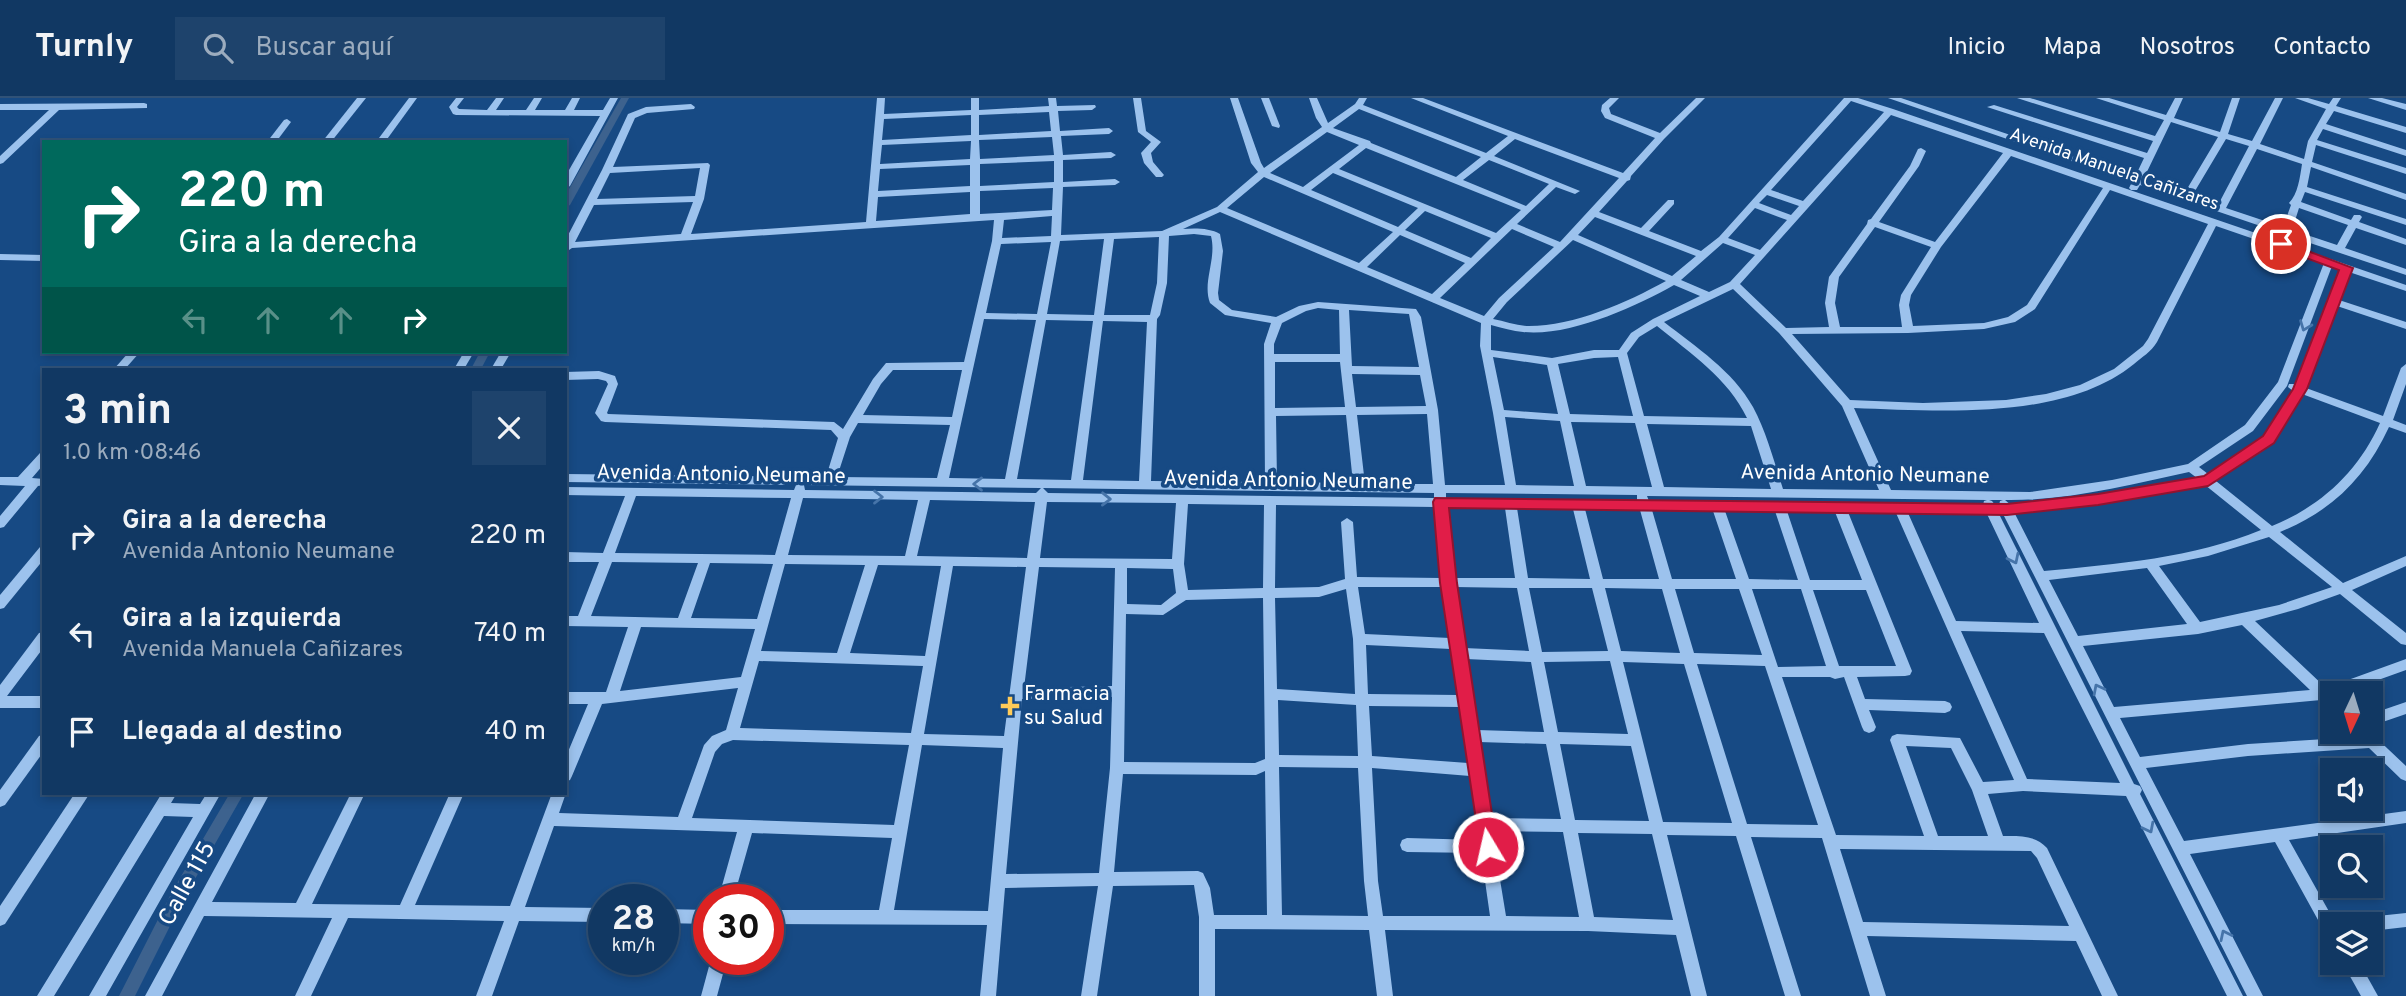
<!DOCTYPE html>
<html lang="es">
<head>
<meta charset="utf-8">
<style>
  :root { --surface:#113863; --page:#1e436c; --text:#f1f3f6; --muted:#9cacbe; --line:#305278 }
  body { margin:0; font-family:Overpass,sans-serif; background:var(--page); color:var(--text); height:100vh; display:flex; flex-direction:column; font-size:26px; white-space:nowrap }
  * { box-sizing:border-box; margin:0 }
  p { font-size:23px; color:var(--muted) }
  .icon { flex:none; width:38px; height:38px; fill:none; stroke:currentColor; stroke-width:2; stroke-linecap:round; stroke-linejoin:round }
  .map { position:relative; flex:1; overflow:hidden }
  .side { position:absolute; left:42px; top:270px; width:525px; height:427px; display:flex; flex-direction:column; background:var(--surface); border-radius:0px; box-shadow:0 4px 10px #0003,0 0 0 2px var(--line) }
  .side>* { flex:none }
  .top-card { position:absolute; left:42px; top:42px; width:525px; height:214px; border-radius:0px; box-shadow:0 4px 10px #0003,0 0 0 2px var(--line); background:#00695c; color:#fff; overflow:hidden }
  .needle { width:46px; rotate:184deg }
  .buttons { position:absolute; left:2320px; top:583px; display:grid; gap:14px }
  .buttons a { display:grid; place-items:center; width:63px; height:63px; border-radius:0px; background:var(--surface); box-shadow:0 4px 10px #0003,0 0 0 2px var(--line); font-size:35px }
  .speed { position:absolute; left:588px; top:786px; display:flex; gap:14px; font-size:35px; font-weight:700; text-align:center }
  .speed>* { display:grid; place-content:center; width:91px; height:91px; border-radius:50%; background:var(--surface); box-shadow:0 4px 10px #0003,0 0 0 2px var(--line); line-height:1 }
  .speed small { font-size:18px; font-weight:400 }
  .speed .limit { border:10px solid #d22; background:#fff; color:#111 }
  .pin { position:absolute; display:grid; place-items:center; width:60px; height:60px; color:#fff; margin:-30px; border:4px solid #fff; border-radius:50%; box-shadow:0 2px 7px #0007 }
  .me { position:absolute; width:77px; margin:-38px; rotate:351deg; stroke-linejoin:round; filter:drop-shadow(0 0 5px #0008) }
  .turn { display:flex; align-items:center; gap:24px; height:147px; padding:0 21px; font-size:32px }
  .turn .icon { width:91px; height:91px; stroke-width:2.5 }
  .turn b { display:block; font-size:49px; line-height:60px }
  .lanes { display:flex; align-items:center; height:66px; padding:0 21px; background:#0003; justify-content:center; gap:35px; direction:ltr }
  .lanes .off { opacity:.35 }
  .round { display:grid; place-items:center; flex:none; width:74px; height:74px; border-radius:0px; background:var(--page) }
  .overview { display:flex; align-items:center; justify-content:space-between; height:119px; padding:0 21px }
  h1 { font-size:42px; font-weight:700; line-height:52px }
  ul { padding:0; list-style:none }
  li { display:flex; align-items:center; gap:21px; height:98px; padding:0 21px }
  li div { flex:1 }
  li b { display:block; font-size:26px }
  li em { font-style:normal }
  header { display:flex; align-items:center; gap:42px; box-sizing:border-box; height:98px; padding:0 35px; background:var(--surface); border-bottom:2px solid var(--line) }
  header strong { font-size:33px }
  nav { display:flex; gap:38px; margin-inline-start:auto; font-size:24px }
  .search { width:490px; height:63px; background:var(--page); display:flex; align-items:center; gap:18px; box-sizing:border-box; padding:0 24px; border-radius:0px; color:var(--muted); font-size:26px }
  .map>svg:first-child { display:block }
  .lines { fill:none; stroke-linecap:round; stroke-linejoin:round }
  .canal { fill:#3d628e; fill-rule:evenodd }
  .minor { fill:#9cc2ed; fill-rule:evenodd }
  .oneway { stroke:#4674a9 }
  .route { fill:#e11d48; stroke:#92132f; stroke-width:2 }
  .poi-dot { fill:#ffcb58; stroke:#174a84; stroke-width:2.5 }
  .labels { text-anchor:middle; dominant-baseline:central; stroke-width:7; stroke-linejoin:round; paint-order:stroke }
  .far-street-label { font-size:18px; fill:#fff; stroke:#174a84 }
  .street-label { font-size:21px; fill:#fff; stroke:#174a84 }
  .poi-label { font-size:21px; fill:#fff; stroke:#174a84; text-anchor:start }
  .near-street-label { font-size:24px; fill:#fff; stroke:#174a84 }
</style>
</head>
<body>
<header>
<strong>Turnly</strong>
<div class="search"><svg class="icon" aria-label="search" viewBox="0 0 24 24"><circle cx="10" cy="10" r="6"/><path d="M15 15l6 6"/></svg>Buscar aquí</div>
<nav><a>Inicio</a><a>Mapa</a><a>Nosotros</a><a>Contacto</a></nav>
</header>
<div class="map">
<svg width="2406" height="898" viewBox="0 0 2406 898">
  <rect width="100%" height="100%" fill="#174a84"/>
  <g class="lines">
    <g class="canal">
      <polygon points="621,0 629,0 570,107 565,110 565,98"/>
      <polygon points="480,254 490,254 481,271 471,271"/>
      <polygon points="230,695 244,695 183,802 135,898 119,898 173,792"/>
    </g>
    <g class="minor">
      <polygon points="357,0 366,0 331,44 322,44"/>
      <polygon points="409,0 417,0 385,44 376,44"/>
      <polygon points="456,0 464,0 457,9 459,11 487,12 496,0 504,0 496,12 526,12 534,0 542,0 535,12 565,12 572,0 580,0 574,12 603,12 610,0 618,0 570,88 565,91 565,79 600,18 456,17 453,16 449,9"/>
      <path d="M877,0H885L884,16L971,12V0H979V12L1049,8L1048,0H1056L1057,8L1095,7L1096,9L1092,12L1058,13L1060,33L1109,30L1113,33L1109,36L1061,38L1063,57L1111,54L1116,57L1111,60L1063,62V84L1115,81L1120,84L1115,87L1063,89L1061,137L1162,133L1217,109L1258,74L1251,65L1230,0H1238L1261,65L1264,70L1322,29L1316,20L1309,0H1317L1328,25L1355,6L1359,0H1367L1363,7L1486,55L1508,38L1411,0H1423L1623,75L1655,40L1605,20L1601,13L1602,7L1610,0H1619L1609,10L1611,16L1660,35L1696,0H1705L1664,41L1631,78L1630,82L1627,83L1599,114L1641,130L1668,102H1674V106L1649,133L1701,153L1719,139L1844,0H1858L1893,11L2279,143L2281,135L2140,87L2137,92H2131L2129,90L2132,84L1888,0H1901L2135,79L2144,60L1987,9L1994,7L2147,55L2153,43L2017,0H2030L2155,38L2164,22L2096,0H2109L2166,17L2175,0H2183L2174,20L2220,34L2232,0H2240L2228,36L2252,43L2275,0H2283L2260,46L2304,61L2308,43L2326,11L2295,0H2308L2329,6L2333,0H2341L2336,8L2406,29V35L2334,13L2326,26L2406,52V58L2323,31L2317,42L2406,70V76L2316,47L2312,64L2406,96V102L2311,69L2307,89L2406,121V127L2305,94L2301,104L2351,122L2354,117H2360L2362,119L2359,124L2406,141V147L2356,130L2345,150L2406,171V177L2289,138L2286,144L2284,145L2406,187V193L2349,174L2339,202L2406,224V231L2337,208L2306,290L2383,318L2401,270L2406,266V286L2393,322L2406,327V335L2389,329C2366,379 2332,413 2280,434L2343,485L2406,458V468L2352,492L2406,535V547L2401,546L2340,496L2298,511L2255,523L2326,590L2406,561V572L2342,595H2333V611L2321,602L2120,620L2140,659L2248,646L2357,639L2354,634H2370L2406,668V683L2401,681L2369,650L2248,658L2146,670L2184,743L2406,713V725L2289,742L2336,826H2333V842L2328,840L2275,744L2190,756L2263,898H2247L2003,416H1999L2134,686L2140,688L2142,692L2140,696L2243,898H2227L2126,698L2023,693L1988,696L2003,738C2020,738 2035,737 2047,750L2118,898H2102L2076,843L1867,838L1886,898H1870L1822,740L1751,739L1801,898H1785L1736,738L1667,737L1707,898H1691L1676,837L1588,833L1385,832L1393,898H1377L1369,832L1215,831V898H1199V819L1194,787L1113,788L1097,898H1081L1098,788L1005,790L996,898H980L987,827L768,826V812H879L892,740L752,735L733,802H718L737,734L554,728L525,809L604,810V824L519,823L492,898H476L504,823L348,820L311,898H295L332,820L204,818L162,898H145L256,695H270L212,804L296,805L351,695H365L312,806L400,807L450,695H464L415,807L510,808L552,695H565V693L566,695L559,715L678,719L704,647L712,638L726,632L738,590L602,606L572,678L570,682L565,684V661L588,606H565V594H606L628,529L565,528V518H578L599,464H565V454L603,455L625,398L565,397V389L794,392L796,387L565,384V376L826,379L838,340L831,332L605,324L601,323L595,315L608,286L606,283L598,281L565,282V274L599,273L615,278L618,286L607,315L608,316L834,324L843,331L873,281L886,265L964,264L992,143L994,122L572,150L566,154L565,143L602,72L628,16L646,9L691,6L695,9L694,11L647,15L635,20L613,69L708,65L710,67L704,101L691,136L866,124ZM1851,3L1884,14L1803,103L1771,92ZM1359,11L1481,59L1456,79L1371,45L1370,43L1333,30ZM1049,14L1051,33L979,37V17ZM971,17V37L882,42L884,21ZM1891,17L2003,55L1935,144L1879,124L1919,68L1926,53L1921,50L1918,51L1910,68L1871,121L1868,122L1867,126L1829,179L1825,205L1829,229L1786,230L1740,186ZM2171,24L2218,39L2184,96L2143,82ZM1327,34L1359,47L1303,89L1270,75ZM1052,39L1054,57L980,61L979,42ZM1515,41L1619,80L1560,144L1517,126L1556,89L1575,96L1580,93L1494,58ZM2226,41L2249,48L2218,107L2192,98ZM971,43L970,61L880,66L882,47ZM1366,50L1521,112L1496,135L1339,71ZM2257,51L2302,66C2300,79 2298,96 2289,105L2291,107L2283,129L2226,110ZM2011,58L2103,90L2027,207L2008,219L1984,225L1913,228L1909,207L1911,197L1941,149ZM1489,62L1549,86L1526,108L1463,82ZM1054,63V84L980,88V66ZM970,67V88L878,93L880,71ZM700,70L695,98L597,101L610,75ZM1333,75L1418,110L1398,129L1311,92ZM1264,79L1393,134L1359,165L1227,110ZM1053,90L1052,112L980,116V93ZM2110,92L2208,126L2148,241L2143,248L2114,271L2080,287L2046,296L2006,302L1923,305L1850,302L1792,236L1908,235L1984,231L2015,224L2035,211ZM970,94V116L876,123L878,99ZM1767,97L1799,108L1791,117L1759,105ZM693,104L681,136L575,144L594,107ZM1755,110L1787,122L1760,152L1728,140ZM2299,110L2348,127L2337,147L2292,132ZM1425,113L1491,140L1471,160L1405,132ZM1220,114L1481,225L1480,248L1493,315L1505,387H1445L1438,312L1421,219L1416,211L1318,204L1299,208L1276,219L1232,212L1219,202L1218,195L1223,153L1220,136C1210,130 1195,130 1183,131ZM1052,118L1051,138L1002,140L1004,122ZM1595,119L1696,158L1672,178L1578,137ZM2216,128L2324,165L2278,284L2245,327L2188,366L2112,382L2030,394L1891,392L1854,310C1940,313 2064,323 2134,266C2142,259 2151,254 2157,244ZM1875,129L1931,149L1901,197L1899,207L1902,229H1840L1835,205L1839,179ZM1512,131L1554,149L1499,200L1484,218L1440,200ZM1194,136L1211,138C1217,161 1202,184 1210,205L1225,217L1271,225L1264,246L1265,384L1151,383L1157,221L1160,217L1167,185L1169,138ZM1400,137L1465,165L1432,196L1367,169ZM1159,139L1157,185L1150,217H1104L1114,141ZM1104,141L1094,217L1047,216L1060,143ZM1573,142L1666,183C1626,205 1572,229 1526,228C1515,227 1504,223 1493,221L1507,204ZM1051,144L1037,216L986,215L1001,146ZM1723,145L1755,157L1730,184L1709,194L1681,182ZM2332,168L2341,171L2296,286H2289L2288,289L2293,293L2264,338L2256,346L2208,376L2199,369L2253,333L2287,288ZM1674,187L1700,198L1653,221L1631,235L1619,252H1594L1552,260L1491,252V227C1502,230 1513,233 1523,234C1569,239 1635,209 1674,187ZM1733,191L1779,235L1842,308L1879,392L1783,391C1774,364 1767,335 1753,309C1733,273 1696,249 1664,224ZM1318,210L1339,212L1340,256H1274V246L1282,225L1306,213ZM1349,212L1409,216L1419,269L1352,268ZM984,221L1036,222L1005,381L949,380ZM1046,222L1093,223L1071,382L1017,381ZM1103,223L1147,224L1139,383L1083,382ZM1657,228C1690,255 1728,280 1747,320L1644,318L1627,255L1639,239ZM1493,259L1547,267L1558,316L1504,312ZM1618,259L1633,318L1570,316L1558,266L1594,260ZM1275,264H1340L1345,309L1275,310ZM893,272H962L952,319L863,317L881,286ZM1352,276L1420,277L1426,308L1356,309ZM2302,296L2380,325C2358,374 2321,408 2272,428L2216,383L2264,352L2272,344ZM1427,316L1433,386H1365L1357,317ZM1346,317L1353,385L1277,384L1276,318ZM1505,319L1560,323L1574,388L1516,387ZM1571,324L1635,325L1652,389L1586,388ZM858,325L950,327L937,380L837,379L850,339ZM1647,326L1751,328L1771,391L1664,389ZM2189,374L2197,380L2098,398L2011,407L2005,402C2067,403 2129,387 2189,374ZM804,387L1041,390L1036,395L805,392ZM2205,387L2261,432C2193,460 2117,466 2044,473L2015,416L2098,406ZM1043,390L1434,395V400L1048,395ZM1446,395L1637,397V403L1446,400ZM636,398L791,400L775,457L615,455ZM1647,398L1987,402L1984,403L1983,407L1899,405H1844L1839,404L1835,405H1784L1779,403L1774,405L1722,404L1717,402L1712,404L1649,403ZM803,400L918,402L905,458L788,457ZM930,402L1035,404L1027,460L917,458ZM1989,402H2003L2000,403L1999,407H1995L1992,403ZM1047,404L1176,405L1172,461L1040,460ZM1188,406L1264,407L1263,490L1188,492L1184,466ZM1276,407L1435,409L1441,480L1357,479L1353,424L1347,420L1341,424L1345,481L1319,489L1275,490ZM1447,409L1505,410L1515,480H1454ZM1517,410L1573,411L1590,481L1528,480ZM1585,411L1640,412L1659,481H1603ZM1652,412L1713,413L1736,481H1672ZM1725,413H1775L1798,482L1749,481ZM1787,413L1835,414L1862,482H1810ZM1848,414L1896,415L2014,682L1983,684L1960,640L1897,636L1892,638L1890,642L1924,738L1836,737L1782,579H1830L1835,581L1844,579L1862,629L1864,633L1869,635L1874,633L1876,629L1869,612L1945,615L1950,613L1952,609L1950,605L1945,603L1865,601L1857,579L1905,578L1910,577L1912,573ZM1908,415L1987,416L2039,525L1956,523ZM2269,439L2332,489L2279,507L2200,524L2159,468L2208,458ZM612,464L698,465L678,520L591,518ZM710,465L773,466L757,521L691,520ZM785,466L865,467L837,555L761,553ZM878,467L941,468L925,558L850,555ZM953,468L1026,469L1004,638L924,636ZM1039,469L1115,470L1112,588L1024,590ZM1127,470L1173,471L1176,495L1161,507L1127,506ZM2147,470L2187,526L2078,538L2049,482ZM1358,489H1442L1450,540L1365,536ZM1455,489L1517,490L1529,553L1464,550ZM1529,490H1592L1608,553L1542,554ZM1605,490L1662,491L1680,555L1621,553ZM1346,491L1353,541L1355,596L1277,591L1275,500L1319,499ZM1675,491H1739L1762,557L1694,555ZM1752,491H1801L1826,568L1778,569ZM1813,492H1866L1896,568H1839ZM1263,500L1265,661L1255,665L1124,664L1126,516L1163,517L1186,502ZM2242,527L2310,592L2114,609L2083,548L2198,536ZM641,529L755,531L741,579L620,593ZM1961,533L2044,535L2120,685L2027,681ZM1366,547L1451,551L1458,597L1368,596ZM1466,561L1531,564L1544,634L1477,632ZM759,563L923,568L911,635L740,630ZM1610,563L1628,636L1558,634L1544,564ZM1623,564L1684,566L1732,725L1663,724ZM1697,566L1765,568L1818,727L1747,726ZM1112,599L1110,670L1099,775L1006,776L1022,601ZM1278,602L1356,607L1358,658L1279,657ZM1369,608L1460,609L1468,665L1372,658ZM733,642L909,647L894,727L692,720L715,654L722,646ZM1479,644L1546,646L1561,721L1490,720ZM1560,646L1631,648L1649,723L1575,722ZM922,647L1003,650L988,813L894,812ZM1906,648L1951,650L1972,692L1988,738H1938ZM1279,669L1358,670L1364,783L1368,818L1282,817ZM1372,670L1470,678L1479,742L1407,740L1402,742L1400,747L1402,752L1407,754L1481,755L1490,818H1383L1378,783ZM1265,673L1267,817H1214L1210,790L1203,775L1198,773L1114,774L1123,676L1256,677ZM1492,733L1563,734L1579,819L1506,818ZM1578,735L1652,736L1673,822L1594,819ZM1840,751L2031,753L2037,760L2069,828L1863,824Z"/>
      <polygon points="1133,0 1141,0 1146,33 1161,44 1151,55 1153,64 1164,77 1162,79 1156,79 1144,65 1141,55 1151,44 1138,34"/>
      <polygon points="1261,0 1269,0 1280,28 1279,30 1272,28"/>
      <polygon points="2368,0 2382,0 2406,6 2406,12"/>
      <polygon points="144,5 147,6 147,10 59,12 3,65 0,66 0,58 49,12 0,12 0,6"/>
      <polygon points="287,21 291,24 276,44 267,44 284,22"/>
      <polygon points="0,156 44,157 44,163 0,162"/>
      <polygon points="129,254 140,254 125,271 114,271"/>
      <polygon points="464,254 474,254 464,271 454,271"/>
      <polygon points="501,254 511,254 501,271 491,271"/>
      <polygon points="44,354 44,366 32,380 44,381 44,387 38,388 4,429 0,430 0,418 25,388 0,387 0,379 18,379 40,355"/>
      <polygon points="44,447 44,461 4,510 0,511 0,497 40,449"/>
      <polygon points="44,534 44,549 7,598 44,598 44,610 0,610 0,587 39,535"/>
      <polygon points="2406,604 2406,616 2371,628 2371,616"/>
      <polygon points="44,636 44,653 5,707 0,709 0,692 39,638"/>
      <polygon points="75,695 90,695 5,826 0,828 0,808"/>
      <polygon points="162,695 177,695 171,705 200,706 207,695 221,695 106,898 89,898 193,719 164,718 54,898 37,898"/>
      <polygon points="663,811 709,812 709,826 663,825"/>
      <polygon points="2406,815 2406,829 2371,833 2371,826 2360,826 2363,821 2368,819"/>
      <polygon points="711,861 727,861 717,898 701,898"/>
      <polygon points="2342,864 2359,864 2378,898 2361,898"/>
    </g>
  </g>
  <defs><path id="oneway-chevron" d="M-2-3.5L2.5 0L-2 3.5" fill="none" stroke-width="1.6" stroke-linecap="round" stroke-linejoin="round" transform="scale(1.75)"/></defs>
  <g class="oneway">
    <use href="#oneway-chevron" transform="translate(2305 228) rotate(111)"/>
    <use href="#oneway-chevron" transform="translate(978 386) rotate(-180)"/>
    <use href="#oneway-chevron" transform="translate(878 399)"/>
    <use href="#oneway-chevron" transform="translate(1106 401) rotate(1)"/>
    <use href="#oneway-chevron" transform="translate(2014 461) rotate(64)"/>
    <use href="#oneway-chevron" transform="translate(2098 591) rotate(-117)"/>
    <use href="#oneway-chevron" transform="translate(2149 730) rotate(63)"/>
    <use href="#oneway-chevron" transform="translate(2225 837) rotate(-116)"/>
  </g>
  <polygon class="route" points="2281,143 2353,170 2307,291 2274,345 2208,388 2098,407 2007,417 1449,410 1457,485 1497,749 1495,755 1488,757 1481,755 1440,485 1433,404 1435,400 2007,406 2098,396 2204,378 2263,338 2293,291 2339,172 2276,149 2274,146"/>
  <path class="poi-dot" d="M1006.5 597.5h7v7h7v7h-7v7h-7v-7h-7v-7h7z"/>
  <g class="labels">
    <g class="far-street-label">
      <text transform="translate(2114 72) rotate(19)">Avenida Manuela Cañizares</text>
    </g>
    <g class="street-label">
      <text transform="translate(721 377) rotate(1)">Avenida Antonio Neumane</text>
      <text transform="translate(1865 377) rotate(1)">Avenida Antonio Neumane</text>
      <text transform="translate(1288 383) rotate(1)">Avenida Antonio Neumane</text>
    </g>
    <g class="poi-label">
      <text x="1024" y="596">Farmacia<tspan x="1024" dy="24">su Salud</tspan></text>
    </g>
    <g class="near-street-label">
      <text transform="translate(188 786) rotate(-61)">Calle 115</text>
    </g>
  </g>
</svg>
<div class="buttons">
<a><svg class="needle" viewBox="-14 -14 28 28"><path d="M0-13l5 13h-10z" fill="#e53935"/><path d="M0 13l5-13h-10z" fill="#9cacbe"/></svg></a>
<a><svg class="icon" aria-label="sound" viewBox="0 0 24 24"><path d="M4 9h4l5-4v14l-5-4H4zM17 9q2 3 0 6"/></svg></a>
<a><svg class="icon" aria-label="search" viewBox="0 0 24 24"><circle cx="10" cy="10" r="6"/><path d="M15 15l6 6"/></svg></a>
<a><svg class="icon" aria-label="layers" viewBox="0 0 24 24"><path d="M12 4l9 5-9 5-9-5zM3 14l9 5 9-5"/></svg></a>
</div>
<div class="speed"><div>28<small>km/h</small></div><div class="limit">30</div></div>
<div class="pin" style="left:2281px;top:146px;background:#d93025"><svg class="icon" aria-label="arrive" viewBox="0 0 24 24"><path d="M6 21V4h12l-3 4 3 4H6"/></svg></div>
<svg class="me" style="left:1488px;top:749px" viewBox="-20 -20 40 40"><circle r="17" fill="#e11d48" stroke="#fff" stroke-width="3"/><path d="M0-11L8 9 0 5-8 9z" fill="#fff"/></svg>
<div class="top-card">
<div class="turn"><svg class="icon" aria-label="right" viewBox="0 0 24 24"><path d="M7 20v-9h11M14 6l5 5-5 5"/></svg><div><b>220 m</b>Gira a la derecha</div></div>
<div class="lanes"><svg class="icon off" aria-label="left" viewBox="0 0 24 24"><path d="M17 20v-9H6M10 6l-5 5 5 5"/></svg><svg class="icon off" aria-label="ahead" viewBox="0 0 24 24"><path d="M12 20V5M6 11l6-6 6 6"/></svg><svg class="icon off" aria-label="ahead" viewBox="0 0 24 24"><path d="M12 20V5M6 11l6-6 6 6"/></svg><svg class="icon" aria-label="right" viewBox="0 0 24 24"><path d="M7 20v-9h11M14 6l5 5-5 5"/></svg></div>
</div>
<section class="side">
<div class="overview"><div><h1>3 min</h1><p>1.0 km · 08:46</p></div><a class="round"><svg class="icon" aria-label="close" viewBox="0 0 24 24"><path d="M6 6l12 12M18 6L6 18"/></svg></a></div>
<ul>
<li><svg class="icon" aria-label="right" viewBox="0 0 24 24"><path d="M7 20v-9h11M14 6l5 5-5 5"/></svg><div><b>Gira a la derecha</b><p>Avenida Antonio Neumane</p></div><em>220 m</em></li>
<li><svg class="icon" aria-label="left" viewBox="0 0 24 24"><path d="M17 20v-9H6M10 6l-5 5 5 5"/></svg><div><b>Gira a la izquierda</b><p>Avenida Manuela Cañizares</p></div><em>740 m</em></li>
<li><svg class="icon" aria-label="arrive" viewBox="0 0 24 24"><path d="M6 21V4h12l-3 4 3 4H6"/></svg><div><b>Llegada al destino</b></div><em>40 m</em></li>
</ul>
</section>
</div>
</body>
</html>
